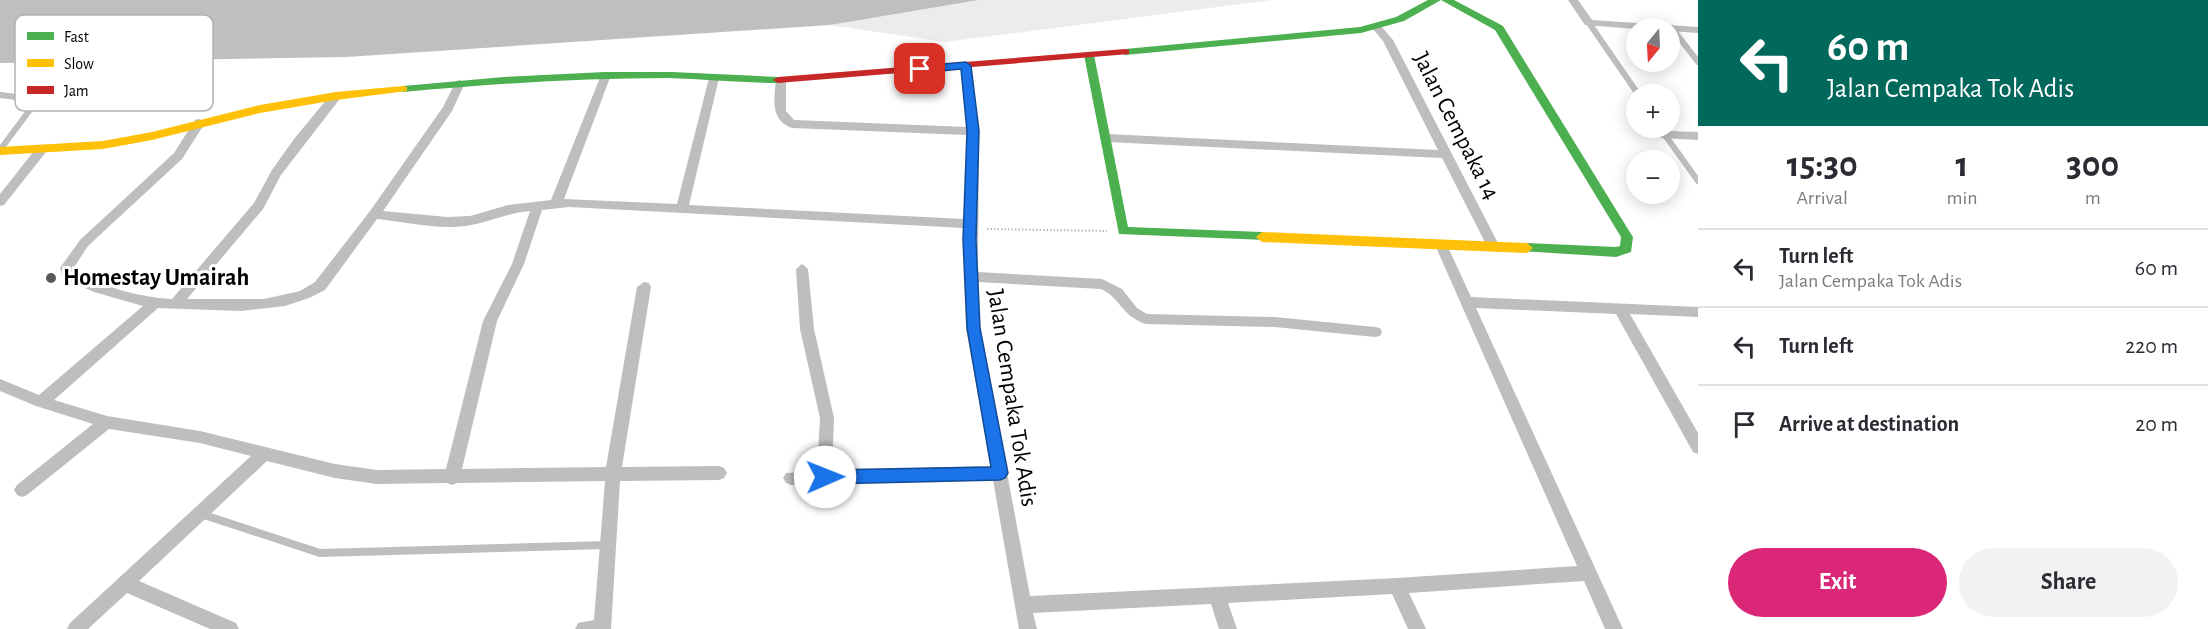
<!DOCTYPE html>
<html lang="en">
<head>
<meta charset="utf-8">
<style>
  :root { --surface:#fff; --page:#f2f2f3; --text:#2b2b33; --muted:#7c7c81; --line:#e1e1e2; --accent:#db2777 }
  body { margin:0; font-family:"Alegreya Sans",sans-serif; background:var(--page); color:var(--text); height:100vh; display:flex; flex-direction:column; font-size:22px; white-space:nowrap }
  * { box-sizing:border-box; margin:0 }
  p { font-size:20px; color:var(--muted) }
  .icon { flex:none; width:33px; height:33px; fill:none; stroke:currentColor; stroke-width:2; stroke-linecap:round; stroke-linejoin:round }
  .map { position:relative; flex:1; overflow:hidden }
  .sheet { display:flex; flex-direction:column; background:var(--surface); width:510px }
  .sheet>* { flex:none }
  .top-card { background:#00695c; color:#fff; overflow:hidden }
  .needle { width:39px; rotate:198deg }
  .buttons { position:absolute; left:1626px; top:18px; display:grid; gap:12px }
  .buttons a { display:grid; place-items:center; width:54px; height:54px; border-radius:50%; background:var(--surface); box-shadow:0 3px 15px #0003; font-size:30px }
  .pin { position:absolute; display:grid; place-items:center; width:51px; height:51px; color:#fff; margin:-26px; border-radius:12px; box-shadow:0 3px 9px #0006 }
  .me { position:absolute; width:66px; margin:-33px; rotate:89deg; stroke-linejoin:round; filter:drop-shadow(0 0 4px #0008) }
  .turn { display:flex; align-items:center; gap:21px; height:126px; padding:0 30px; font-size:27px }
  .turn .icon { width:78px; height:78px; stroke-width:2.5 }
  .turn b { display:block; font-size:42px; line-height:51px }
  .eta { display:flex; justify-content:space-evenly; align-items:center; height:102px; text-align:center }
  .eta b { font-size:36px; font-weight:600; line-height:42px }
  .primary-button { display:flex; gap:12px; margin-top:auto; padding:12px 30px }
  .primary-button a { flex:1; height:69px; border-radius:36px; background:var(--accent); color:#fff; font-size:24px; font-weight:600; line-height:69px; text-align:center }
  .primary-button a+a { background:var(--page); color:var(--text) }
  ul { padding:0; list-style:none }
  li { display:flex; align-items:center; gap:18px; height:78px; padding:0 30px; border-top:2px solid var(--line) }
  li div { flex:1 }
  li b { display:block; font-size:22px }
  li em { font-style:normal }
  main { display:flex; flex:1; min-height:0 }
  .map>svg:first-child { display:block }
  .green { fill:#ececec }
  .water { fill:#bfbfbf }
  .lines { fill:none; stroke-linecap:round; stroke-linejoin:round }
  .path { stroke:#b9b9b9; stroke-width:2; stroke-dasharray:1.5 2; stroke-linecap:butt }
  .lane-far1 { stroke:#bebebe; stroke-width:6 }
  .lane { stroke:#bebebe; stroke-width:8 }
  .street { fill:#bebebe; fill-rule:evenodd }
  .fast { fill:#4caf50; fill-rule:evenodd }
  .slow { fill:#ffc107; fill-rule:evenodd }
  .jam { fill:#c62828; fill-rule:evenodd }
  .route { fill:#1a73e8; stroke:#114b97; stroke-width:1.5 }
  .poi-dot { fill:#595959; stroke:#fff; stroke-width:2 }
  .labels { text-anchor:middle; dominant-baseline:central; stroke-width:6; stroke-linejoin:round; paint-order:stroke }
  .street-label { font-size:24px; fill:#000; stroke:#fff }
  .poi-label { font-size:24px; font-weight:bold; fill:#000; stroke:#fff; text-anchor:start }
  .key { fill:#fff; stroke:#b2b2b2; stroke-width:1.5 }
  .key-label { font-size:16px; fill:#000 }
</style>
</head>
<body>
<main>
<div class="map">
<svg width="1698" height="629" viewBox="0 0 1698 629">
  <rect width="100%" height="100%" fill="#fff"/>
  <polygon class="green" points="979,0 1272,0 945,42 830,25"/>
  <polygon class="water" points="0,0 979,0 830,25 346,57 0,63"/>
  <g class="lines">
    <polyline class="path" points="987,229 1107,231"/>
    <g class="lane-far1">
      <polyline points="1589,23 1638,94"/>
      <polyline points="1672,28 1698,62"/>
      <polyline points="0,95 32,99 35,103 0,150"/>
      <polyline points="1660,128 1698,181"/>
    </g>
    <polyline class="lane" points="201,514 320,553 606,545"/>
    <g class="street">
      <polygon points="1568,0 1578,0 1592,20 1698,27 1698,33 1670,31 1670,28 1636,29 1585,25"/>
      <polygon points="1377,25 1381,26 1393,40 1500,247 1499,250 1489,250 1442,158 1107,142 1101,138 1107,134 1438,150 1383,41 1372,28"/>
      <path d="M966,63L971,66L979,131L978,272L1102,279L1122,289L1137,308L1147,314L1275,317L1375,327L1380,328L1382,332L1380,336L1375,337L1275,327L1146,324C1121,316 1121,298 1101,289L978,282L980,328L1030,596L1397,578L1577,566L1435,245L1441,240L1447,245L1471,297L1698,307V317L1630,314L1698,433V454L1693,452L1616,314L1476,308L1623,629H1605L1584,581L1409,593L1426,629H1408L1392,594L1228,603L1237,629H1219L1211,604L1033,613L1037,629H1019L993,480L791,485L786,483L783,478L786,473L817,471L820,418L800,329L796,269L802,264L808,269L814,329L834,418L832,470L991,466L966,328L964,228L569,207L542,210L524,264L497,321L462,469L606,467L637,287L644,282L649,283L651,287L622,467L719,466L724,468L727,473L724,478L719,480L620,481L611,629H575L578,623L594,620L605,481L457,483L452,485L447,483L377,484L335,478L267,461L139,581L236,623L239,629H210L127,593L88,629H67L70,623L251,456L200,443L109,429L27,495L22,497L17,495L14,490L17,485L93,424L36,406L0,391V379L39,395L143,306L94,292L63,278L60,268L80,240L174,153L195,120L199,119L205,123L182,159L88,246L73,269V271C104,287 137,297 172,299L254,203L272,170L294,139L332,93L336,92L342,96L281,175L263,209L187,299H264L300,291L315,282L370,211L443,107L456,81L460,80L465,83L452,111L383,211L447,217L470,216L508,205L551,200L601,75L606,72L611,75L564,199L677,204L709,78L714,75L719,78L689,205L964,219L967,135L792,128C770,120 774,99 776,80L781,77L786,80V111L794,120L967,127L961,66ZM530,211L512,264L483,321L446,469L377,470L335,464L200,431L107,416L54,400L158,308L241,311L285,306L309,298L325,290L377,219C407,222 441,231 471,225C492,221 507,213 530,211Z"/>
      <polygon points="1665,131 1698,132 1698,140 1661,138 1659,135"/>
      <polygon points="42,145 46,146 48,149 46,152 4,205 0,206 0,194 38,146"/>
    </g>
    <g class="fast">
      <polygon points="1428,0 1441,0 1404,21 1361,33 1125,55 1120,52 1125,49 1360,27 1396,17"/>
      <polygon points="1441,0 1454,0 1503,26 1631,234 1633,237 1631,252 1616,257 1522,251 1521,248 1522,245 1527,243 1616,247 1620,246 1621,237 1495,30"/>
      <polygon points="1089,52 1094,55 1128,227 1262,232 1266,234 1268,237 1266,240 1119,234 1084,55"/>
      <path d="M605,72H672L778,77L783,80L778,83C741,83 705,79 668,78C580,78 491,84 403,92L398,89L403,86L504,77Z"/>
    </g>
    <g class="slow">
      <polygon points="403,86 407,87 407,91 336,100 260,113 152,140 103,149 0,155 0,147 103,141 152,132 260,105 336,92"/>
      <polygon points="1262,232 1527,243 1533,248 1527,253 1262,242 1256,237"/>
    </g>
    <polygon class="jam" points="1125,49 1129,50 1129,54 778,83 773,80 778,77"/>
  </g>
  <polygon class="route" points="966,62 971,66 979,131 976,240 980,328 1008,473 1005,478 1000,480 825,484 819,482 817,477 819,473 825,470 991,467 967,328 963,240 967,131 961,69 920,73 914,69 920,66"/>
  <circle class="poi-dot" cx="51" cy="278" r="6"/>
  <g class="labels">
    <g class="street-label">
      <text transform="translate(1456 126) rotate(63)">Jalan Cempaka 14</text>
      <text transform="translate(1012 398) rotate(81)">Jalan Cempaka Tok Adis</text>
    </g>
    <g class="poi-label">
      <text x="63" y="278">Homestay Umairah</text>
    </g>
  </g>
  <rect x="15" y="15" width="198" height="96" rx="9" class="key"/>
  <rect x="27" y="32" width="27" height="8" fill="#4caf50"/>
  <rect x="27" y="59" width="27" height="8" fill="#ffc107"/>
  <rect x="27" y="86" width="27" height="8" fill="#c62828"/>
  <g class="key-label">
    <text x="64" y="42">Fast</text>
    <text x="64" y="69">Slow</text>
    <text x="64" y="96">Jam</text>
  </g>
</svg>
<div class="buttons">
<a><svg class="needle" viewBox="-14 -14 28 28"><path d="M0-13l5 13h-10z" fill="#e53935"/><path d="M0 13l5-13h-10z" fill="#7c7c81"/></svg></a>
<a>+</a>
<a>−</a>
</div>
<div class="pin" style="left:920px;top:69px;background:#d93025"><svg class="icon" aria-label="arrive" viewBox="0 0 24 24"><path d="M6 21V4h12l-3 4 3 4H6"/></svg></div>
<svg class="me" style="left:825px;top:477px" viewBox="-20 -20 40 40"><circle r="19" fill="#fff"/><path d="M0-13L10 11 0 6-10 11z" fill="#1a73e8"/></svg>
</div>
<section class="sheet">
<div class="top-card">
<div class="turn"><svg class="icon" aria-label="left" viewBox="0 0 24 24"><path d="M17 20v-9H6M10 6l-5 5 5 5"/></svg><div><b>60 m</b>Jalan Cempaka Tok Adis</div></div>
</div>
<div class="eta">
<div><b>15:30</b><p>Arrival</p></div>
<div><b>1</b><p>min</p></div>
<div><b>300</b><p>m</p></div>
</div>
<ul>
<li><svg class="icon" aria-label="left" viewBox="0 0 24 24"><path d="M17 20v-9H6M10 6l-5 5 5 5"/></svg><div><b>Turn left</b><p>Jalan Cempaka Tok Adis</p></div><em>60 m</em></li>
<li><svg class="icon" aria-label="left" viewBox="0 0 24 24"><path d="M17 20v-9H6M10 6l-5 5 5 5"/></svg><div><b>Turn left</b></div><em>220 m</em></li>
<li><svg class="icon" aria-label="arrive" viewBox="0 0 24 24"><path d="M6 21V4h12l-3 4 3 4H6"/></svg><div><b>Arrive at destination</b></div><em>20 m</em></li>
</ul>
<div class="primary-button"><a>Exit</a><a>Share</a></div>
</section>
</main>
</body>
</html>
